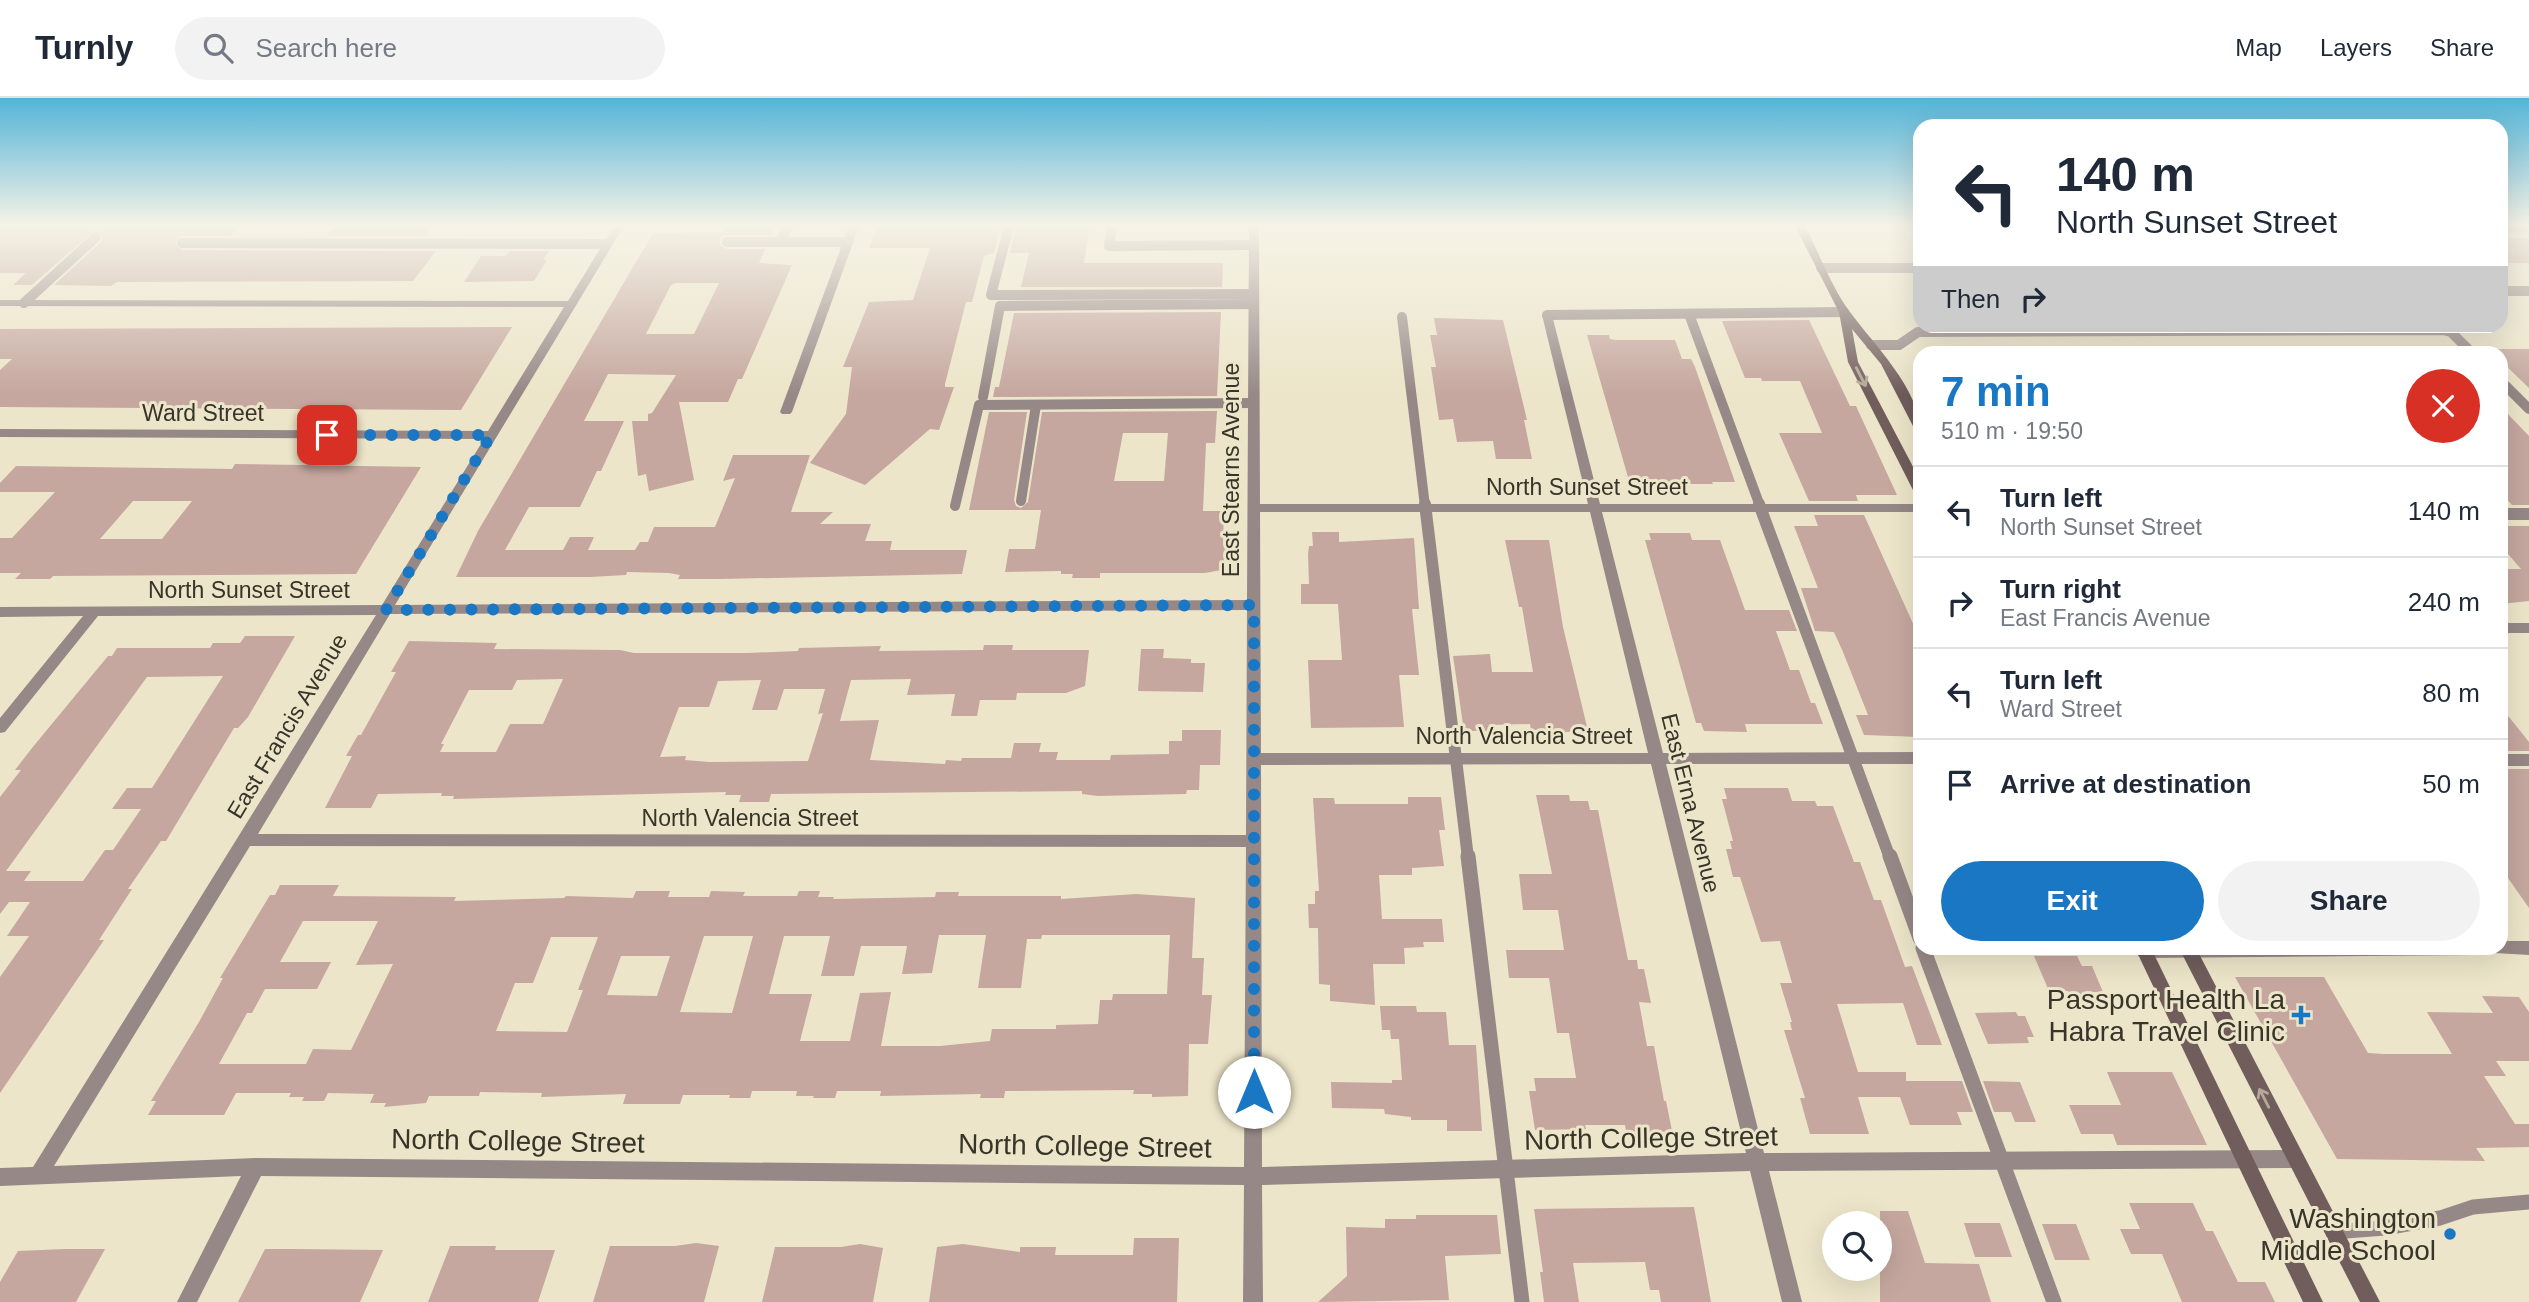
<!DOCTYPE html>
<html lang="en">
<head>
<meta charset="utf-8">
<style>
  :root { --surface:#fff; --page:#f2f2f3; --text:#1f2937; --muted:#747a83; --line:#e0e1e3; --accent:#1a77c3 }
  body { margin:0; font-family:Helvetica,sans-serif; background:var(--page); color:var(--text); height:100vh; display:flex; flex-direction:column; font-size:26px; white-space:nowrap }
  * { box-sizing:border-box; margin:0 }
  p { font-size:23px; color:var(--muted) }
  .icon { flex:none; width:38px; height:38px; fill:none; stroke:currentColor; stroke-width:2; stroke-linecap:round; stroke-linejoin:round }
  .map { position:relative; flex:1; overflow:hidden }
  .side { position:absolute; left:1913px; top:248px; width:595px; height:609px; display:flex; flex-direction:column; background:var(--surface); border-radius:21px; box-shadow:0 7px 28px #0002 }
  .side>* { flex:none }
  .banner { position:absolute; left:1913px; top:21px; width:595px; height:214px; border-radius:21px; box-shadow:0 7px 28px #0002; background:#fff; color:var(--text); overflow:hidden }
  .tools { position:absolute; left:1822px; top:1113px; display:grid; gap:14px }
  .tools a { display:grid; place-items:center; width:70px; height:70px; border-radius:50%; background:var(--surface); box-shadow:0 7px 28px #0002; font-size:35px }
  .pin { position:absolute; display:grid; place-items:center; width:60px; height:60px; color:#fff; margin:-30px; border-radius:14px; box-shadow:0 4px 10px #0006 }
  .me { position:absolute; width:77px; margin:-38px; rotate:0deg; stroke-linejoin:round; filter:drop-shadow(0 0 5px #0008) }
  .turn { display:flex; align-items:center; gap:24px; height:147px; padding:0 28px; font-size:32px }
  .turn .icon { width:91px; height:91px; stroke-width:2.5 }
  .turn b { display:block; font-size:49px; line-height:60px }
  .then { display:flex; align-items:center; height:66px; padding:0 28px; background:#0003; gap:14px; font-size:26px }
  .round { display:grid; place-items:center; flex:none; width:74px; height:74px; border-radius:37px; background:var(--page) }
  .summary { display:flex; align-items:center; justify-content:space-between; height:119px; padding:0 28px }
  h1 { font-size:42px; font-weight:700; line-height:52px; color:var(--accent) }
  .action { display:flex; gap:14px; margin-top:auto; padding:14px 28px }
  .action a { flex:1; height:80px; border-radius:42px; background:var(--accent); color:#fff; font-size:28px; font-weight:700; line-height:80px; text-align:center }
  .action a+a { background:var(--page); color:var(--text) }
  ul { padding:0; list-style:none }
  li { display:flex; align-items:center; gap:21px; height:91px; padding:0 28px; border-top:2px solid var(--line) }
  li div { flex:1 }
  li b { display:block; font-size:26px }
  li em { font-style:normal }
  header { display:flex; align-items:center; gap:42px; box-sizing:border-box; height:98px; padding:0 35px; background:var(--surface); border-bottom:2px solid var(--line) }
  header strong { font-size:33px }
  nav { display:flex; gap:38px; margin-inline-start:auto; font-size:24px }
  .search { width:490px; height:63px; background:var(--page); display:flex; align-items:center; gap:18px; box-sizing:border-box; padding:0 24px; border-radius:38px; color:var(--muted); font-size:26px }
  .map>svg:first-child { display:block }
  .building { fill:#c5a79f; fill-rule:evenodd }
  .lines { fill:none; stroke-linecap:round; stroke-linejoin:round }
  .service-far2 { stroke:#968887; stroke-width:10 }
  .service-far1 { stroke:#968887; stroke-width:12 }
  .service { stroke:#968887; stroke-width:15 }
  .minor { fill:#968887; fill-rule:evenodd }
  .secondary { fill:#705d5c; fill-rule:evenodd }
  .oneway { stroke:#b4a898 }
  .route { stroke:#1a77c3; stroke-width:12; stroke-dasharray:0 21.6 }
  .poi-dot { fill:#1a77c3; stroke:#ece5c9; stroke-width:2.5 }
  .labels { text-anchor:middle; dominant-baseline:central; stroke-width:6; stroke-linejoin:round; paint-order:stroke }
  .street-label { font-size:23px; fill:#373429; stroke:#ece5c9 }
  .near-poi-label { font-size:28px; fill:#373429; stroke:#ece5c9; text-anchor:end }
  .near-street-label { font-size:28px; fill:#373429; stroke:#ece5c9 }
</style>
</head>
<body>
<header>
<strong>Turnly</strong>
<div class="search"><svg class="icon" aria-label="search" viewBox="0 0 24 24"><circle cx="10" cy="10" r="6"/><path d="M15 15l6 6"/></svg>Search here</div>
<nav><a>Map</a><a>Layers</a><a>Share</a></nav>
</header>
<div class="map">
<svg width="2529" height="1204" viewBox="0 0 2529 1204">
  <rect width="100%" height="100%" fill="#ece5c9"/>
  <g class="building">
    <polygon points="0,128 240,128 230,138 179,138 175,146 182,152 436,153 413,183 117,184 111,188 54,187 101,144 103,137 95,132 32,187 13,187 26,175 0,175"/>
    <polygon points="336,128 388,128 431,129 424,138 327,138"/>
    <path d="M726,128H776L772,137H724L720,141V147L727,151H765L759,165L792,167L742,281H738L728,304H679L694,382L649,393L646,376L638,378L632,323H648V316L652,315L676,277L608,276L584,323H624L601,373H597L580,409H529L505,452H563L570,439H594L588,452H635L640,444H648L654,429H715L735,380L723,383L733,357H810L791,414H833L820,426H871L865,443H892L890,452H967L962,476L721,481H678L680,477L669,475L627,474L626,477L590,479H456L478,433L653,135L723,134ZM675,185H719L694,236H646L671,187Z"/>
    <polygon points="877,128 1001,128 994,155 984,158 972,204 966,204 945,286 945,289 954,289 939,332 930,331 865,387 810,365 846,316 852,269 843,269 869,204 913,202 930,150 869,150"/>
    <polygon points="1016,128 1090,128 1084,165 1223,165 1222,189 1021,189 1029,155 1010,155"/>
    <rect x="2501" y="140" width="28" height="25"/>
    <polygon points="510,153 549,153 543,162 547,162 534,183 464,184 481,158 506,158"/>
    <polygon points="1221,214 1217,298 993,299 995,289 999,289 1014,215"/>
    <polygon points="1434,220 1503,222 1527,322 1524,322 1532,361 1496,361 1493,343 1457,344 1453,321 1439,322 1431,269 1436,269 1430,237 1437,237"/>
    <polygon points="1809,222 1850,308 1856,308 1897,397 1856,397 1858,403 1809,403 1779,335 1822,335 1800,283 1762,283 1761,280 1745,280 1722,223"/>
    <polygon points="512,229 461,312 0,309 0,272 12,261 0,261 0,231"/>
    <polygon points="1587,237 1609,237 1610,241 1616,242 1675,242 1682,261 1691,261 1695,269 1735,384 1712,384 1713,386 1630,386"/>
    <polygon points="2488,251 2529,251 2529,290 2501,263 2501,256 2493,256"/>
    <polygon points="2501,309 2529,338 2529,407 2512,407 2501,395"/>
    <path d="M1217,313L1215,345H1206L1203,413H1224L1223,444H1227V471L1205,475H1100V480H1072L1073,476H1061V473L1005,474L1009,451H1035L1041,412H969L989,314H1027L1014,402L1016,408L1021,410L1028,404L1042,314ZM1123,335H1168L1164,383H1114Z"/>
    <path d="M235,366L421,369L356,476L53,478L50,481H15L21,475H0V440H12L55,394H0V385L16,368L232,371ZM133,403H192L162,441H100Z"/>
    <polygon points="1814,417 1864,417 1920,541 1920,639 1864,637 1856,617 1868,617 1843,554 1834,534 1815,533 1801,490 1818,490 1794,428 1818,428"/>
    <polygon points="2501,428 2529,428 2529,503 2501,506 2501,471 2521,471 2501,448"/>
    <polygon points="1312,434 1339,434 1339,444 1414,440 1419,511 1412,511 1419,577 1399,577 1404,629 1311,630 1308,562 1342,562 1338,506 1301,506 1301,486 1309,486 1308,456 1309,448 1313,448"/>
    <polygon points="1649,435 1690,435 1692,442 1720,442 1745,512 1789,512 1797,533 1776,533 1790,572 1799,572 1811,605 1815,605 1823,626 1745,626 1747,634 1704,633 1701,625 1696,625 1645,442 1651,442"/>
    <polygon points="1505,442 1549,442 1563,529 1588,633 1546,635 1546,632 1531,632 1530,626 1490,627 1491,633 1464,633 1453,558 1490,556 1492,574 1533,574 1522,509 1519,509"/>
    <path d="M245,538H295L248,619L238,630H234L166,743H161L128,791H132L99,842H104L0,995V879L29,838H7L30,804H9L0,816V699L21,672H15L32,650L108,558H112L117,550H210L213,545H240ZM223,578L152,690H127L112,711H141L113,752H105L83,783H24L31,773H6L147,579Z"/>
    <path d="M409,543L497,545L494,551L620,552L634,555H748L798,553L799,550L881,548L879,553L983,552L984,547H1013L1012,552H1089L1085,588L1066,595H1017L1016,602H980L977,618H951L955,596L907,597L911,581L851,582L840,623L879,622L870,662L945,666L946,662L961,663L962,660H1011L1014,645H1041L1039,654H1058L1056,662H1110L1111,657L1169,656V643H1182V632H1221L1220,667H1200L1199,692H1187L1186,696L1098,698L1082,696V693L771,696L769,704H739L741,697H725L726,694L453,701L454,698H441L442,695L378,696L371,710H325L352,658H346L358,637H361L396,574H391ZM563,581L543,626H510L496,654H440L444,646H441L469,592H512L517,582ZM761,582L752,612H777L784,591H825L818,616L823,615L808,663L709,664L685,662L686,658L660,659L679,609H709L718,583Z"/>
    <polygon points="1141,551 1164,551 1163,560 1191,561 1191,565 1205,565 1203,594 1138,593"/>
    <polygon points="2501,609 2529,644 2529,653 2501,653"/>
    <polygon points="2501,671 2529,671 2529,810 2501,770"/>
    <polygon points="1724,690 1788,690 1792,703 1815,703 1817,708 1833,708 1854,764 1860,764 1874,802 1881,802 1905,869 1912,868 1942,947 1917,947 1903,905 1837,906 1858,974 1906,974 1906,983 1962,983 1973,1014 1957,1014 1962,1027 1910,1027 1900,999 1858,999 1869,1036 1810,1036 1800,1000 1805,1000 1784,932 1792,932 1790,924 1792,924 1780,885 1792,885 1780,843 1761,844 1740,779 1733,779 1726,751 1732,751 1730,743 1733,743 1722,701 1727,701"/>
    <polygon points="1536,697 1569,697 1570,703 1588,703 1590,712 1598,712 1628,862 1637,862 1638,871 1644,871 1651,905 1639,904 1647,948 1654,948 1664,1003 1666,1003 1673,1038 1627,1038 1625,1027 1585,1027 1586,1031 1535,1032 1529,993 1536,993 1534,980 1576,980 1569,935 1557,935 1549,880 1509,880 1506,852 1564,852 1558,812 1523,812 1519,776 1552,776"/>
    <polygon points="1408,699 1441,699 1445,732 1439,732 1444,768 1412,770 1412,777 1379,777 1382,821 1442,821 1444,844 1423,844 1424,849 1404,850 1405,866 1373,866 1375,907 1330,903 1330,887 1319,886 1318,830 1309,830 1308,806 1315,806 1315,793 1319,793 1313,700 1334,700 1335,706 1408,706"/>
    <path d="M280,787H339L333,798L456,799L454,803L564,800L566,798L633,800L636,793H670L668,799H709L711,793L745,794L743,798H797L799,793H820L818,799H834L833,801L935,799L936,794H959L958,798H1061V801L1136,796L1195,800L1192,860H1204L1202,897H1212L1208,946H1189L1188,998L1152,999V996H1133L1134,992L1005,993L1004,1000H980L981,996L880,998L881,993H837L835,1000H813L814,998H796L797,993H752L750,1000H729L730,997H683L680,1006H623L626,996L541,999L542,995L480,994L479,998H429L426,1005L384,1009L386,1005H370L374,996L328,995L324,1003H302L304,999H289L291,995H236L224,1017H148L156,1003H151L199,924L223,880H220L270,797H275ZM303,823H378L356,867L393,866L351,952L313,951L306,966H219L247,915H252L265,891H317L331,864H280ZM939,837H986L978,890H1021L1027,841H1041L1042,837H1170L1167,896H1113L1112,902H1100L1098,926L1056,927V931H992L990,943L940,948H881L891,894L860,895L850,943H800L812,896H769L784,838H830L821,878H854L861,848H907L902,876L932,875ZM704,838H753L732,915L680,914ZM551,839H598L578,892H583L567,934L496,933L515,885H533ZM621,858H670L657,898L607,897Z"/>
    <polygon points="2034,858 2077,858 2082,868 2092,868 2103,894 2093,894 2099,907 2074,907 2068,893 2049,893"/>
    <polygon points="2235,879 2324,879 2368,955 2383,956 2452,956 2427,914 2493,915 2482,898 2519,899 2529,914 2529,963 2496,963 2506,978 2484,978 2515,1026 2529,1026 2529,1049 2476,1050 2485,1063 2337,1061"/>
    <polygon points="1380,908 1416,908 1417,914 1446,914 1449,947 1476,947 1482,1033 1447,1033 1447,1022 1411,1022 1411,1019 1385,1016 1384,1011 1332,1010 1331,984 1392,985 1392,982 1402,982 1399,941 1391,941 1390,932 1382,932"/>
    <polygon points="2016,914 2018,918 2025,918 2034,939 2027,939 2029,945 1988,946 1975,915"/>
    <polygon points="2107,974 2172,974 2207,1047 2117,1047 2113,1036 2081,1036 2069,1007 2121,1007"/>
    <polygon points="1983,983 2020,984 2036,1024 2015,1024 2011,1014 1994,1014"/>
    <polygon points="2129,1105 2193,1105 2206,1133 2213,1133 2238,1184 2265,1184 2275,1204 2182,1204 2162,1156 2131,1156 2120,1131 2140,1131"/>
    <polygon points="1694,1109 1711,1204 1661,1204 1659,1192 1650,1192 1645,1164 1573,1165 1579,1204 1544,1204 1540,1174 1543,1174 1534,1111"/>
    <polygon points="1880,1113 1908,1113 1925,1165 1979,1166 1991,1204 1880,1204"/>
    <polygon points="1416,1117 1497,1117 1501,1156 1445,1158 1449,1202 1318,1204 1347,1178 1346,1129 1385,1130 1385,1121 1416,1121"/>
    <polygon points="1964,1125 2000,1125 2012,1159 1975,1159"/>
    <polygon points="2042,1126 2076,1126 2090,1162 2055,1162"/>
    <polygon points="1134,1140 1179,1140 1177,1204 929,1204 937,1149 963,1146 1020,1154 1020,1149 1056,1149 1055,1157 1133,1157"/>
    <polygon points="696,1145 719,1148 704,1204 593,1204 610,1148 675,1148"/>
    <polygon points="860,1146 883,1150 873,1204 762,1204 775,1149 841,1149"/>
    <polygon points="450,1148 496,1148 495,1152 555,1152 538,1204 428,1204"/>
    <polygon points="64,1151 105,1151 76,1204 0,1204 0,1184 18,1153"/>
    <polygon points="265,1151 296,1151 383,1152 360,1204 238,1204"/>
  </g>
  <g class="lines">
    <g class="service-far2">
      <polyline points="788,128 780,144 848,144"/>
      <polyline points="1009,128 991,197 1254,196"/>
      <polyline points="1112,128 1109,148 1254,147"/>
      <polyline points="2501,129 2529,129"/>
      <polyline points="727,144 780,144"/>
      <polyline points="182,145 607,146"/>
      <polyline points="1821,170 1920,170"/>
      <polyline points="2501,193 2529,193"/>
      <polyline points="24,205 96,139"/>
      <polyline points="1689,216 1760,408"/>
      <polyline points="1547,217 1844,214"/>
      <polyline points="1402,219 1425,408"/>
      <polyline points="1871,247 1899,247 1918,234 2443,232 2451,234 2473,256"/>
      <polyline points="2501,283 2529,311"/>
      <polyline points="983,299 1000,208 1254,206"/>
      <polyline points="1021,403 1036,307"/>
      <polyline points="955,408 979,307 1254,305"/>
    </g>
    <g class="service-far1">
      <polyline points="1425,406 1468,760"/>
      <polyline points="1759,406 1890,760"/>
      <polyline points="2501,416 2529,416"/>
      <polyline points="2501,662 2529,662"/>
    </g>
    <g class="service">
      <polyline points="1468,758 1522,1204"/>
      <polyline points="1890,758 1920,840"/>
      <polyline points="1923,850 2054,1204"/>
      <polyline points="2333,1134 2385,1130 2440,1120 2473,1109 2529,1104"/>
    </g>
    <g class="minor">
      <path d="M614,128H624L395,507L1247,502L1249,128H1259L1260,406H1588L1542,217L1547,214L1552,217L1600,406H1920V414H1602L1663,655L1920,654V666H1666L1764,1055L2296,1052L2302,1055L2305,1061L2302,1067L2296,1070L1769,1073L1802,1204H1782L1750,1073L1262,1087L1263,1204H1243L1244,1087L261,1078L197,1204H177L241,1078L0,1088V1070L33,1069L376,517L98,518L5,634L0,635V620L83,518L0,519V509L382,507L484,341L0,339V331L488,333L564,209L0,208V202L568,203ZM1260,414H1590L1648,655H1261ZM1247,512L1246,737L258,736L390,516ZM1651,666L1746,1055L1262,1069L1261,667ZM250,748L1246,749L1244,1069L256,1060L54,1068Z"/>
      <polygon points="849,128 859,128 792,314 790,316 782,316 780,314"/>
      <rect x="2501" y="525" width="28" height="10"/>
      <polygon points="2501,843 2529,843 2529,857 2495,855 2493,850 2501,850"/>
      <polygon points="2137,850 2478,850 2476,855 2470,857 2144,860 2138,858"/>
    </g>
    <g class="secondary">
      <path d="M1795,128H1805C1819,155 1832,190 1850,214C1874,247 1920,291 1920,333L1914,330L1881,266L1852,231L1858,264L1920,382V398L1914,394L1848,264L1839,214Z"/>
      <polygon points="2135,850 2151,850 2323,1204 2303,1204"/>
      <polygon points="2179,850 2196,850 2380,1204 2360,1204"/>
    </g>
  </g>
  <defs><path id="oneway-shaft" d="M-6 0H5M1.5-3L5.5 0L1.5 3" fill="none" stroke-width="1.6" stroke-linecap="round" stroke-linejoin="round" transform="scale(1.75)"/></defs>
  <g class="oneway">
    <use href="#oneway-shaft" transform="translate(1861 279) rotate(63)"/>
    <use href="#oneway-shaft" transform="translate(2264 1000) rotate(-117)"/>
  </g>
  <linearGradient id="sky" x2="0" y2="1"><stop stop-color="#53b4d8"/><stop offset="0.43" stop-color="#f6f3e7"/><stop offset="1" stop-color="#f6f3e7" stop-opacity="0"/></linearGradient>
  <rect width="2529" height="296" fill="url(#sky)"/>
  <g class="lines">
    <polyline class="route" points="327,337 491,337 386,512 1254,507 1254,994"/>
  </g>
  <g class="poi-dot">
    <path d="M2297.5 906.5h7v7h7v7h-7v7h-7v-7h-7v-7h7z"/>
    <circle cx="2450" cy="1136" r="7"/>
  </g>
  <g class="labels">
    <g class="street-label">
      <text x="203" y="315">Ward Street</text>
      <text transform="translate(1231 372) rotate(-90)">East Stearns Avenue</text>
      <text x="1587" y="389">North Sunset Street</text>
      <text x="249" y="492">North Sunset Street</text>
      <text transform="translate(287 628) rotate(-59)">East Francis Avenue</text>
      <text x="1524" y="638">North Valencia Street</text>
      <text transform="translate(1691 705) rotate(76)">East Erna Avenue</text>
      <text x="750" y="720">North Valencia Street</text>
    </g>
    <g class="near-poi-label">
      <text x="2285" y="901">Passport Health La<tspan x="2285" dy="32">Habra Travel Clinic</tspan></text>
      <text x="2436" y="1120">Washington<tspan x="2436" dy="32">Middle School</tspan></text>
    </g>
    <g class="near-street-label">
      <text transform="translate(1651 1040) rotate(-1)">North College Street</text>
      <text transform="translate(518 1043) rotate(1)">North College Street</text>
      <text transform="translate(1085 1048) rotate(1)">North College Street</text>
    </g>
  </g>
</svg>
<div class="tools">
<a><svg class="icon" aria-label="search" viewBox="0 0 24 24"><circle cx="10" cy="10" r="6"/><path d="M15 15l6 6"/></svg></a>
</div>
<div class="pin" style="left:327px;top:337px;background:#d93025"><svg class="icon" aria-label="arrive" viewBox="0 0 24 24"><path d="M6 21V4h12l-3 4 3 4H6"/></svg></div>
<svg class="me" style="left:1254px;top:994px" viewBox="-20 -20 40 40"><circle r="19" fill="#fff"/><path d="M0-13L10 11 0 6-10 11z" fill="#1a77c3"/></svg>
<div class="banner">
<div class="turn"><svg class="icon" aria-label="left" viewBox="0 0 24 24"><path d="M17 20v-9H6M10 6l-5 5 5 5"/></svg><div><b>140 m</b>North Sunset Street</div></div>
<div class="then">Then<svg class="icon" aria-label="right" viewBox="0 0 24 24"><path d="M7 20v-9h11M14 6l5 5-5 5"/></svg></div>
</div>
<section class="side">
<div class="summary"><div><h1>7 min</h1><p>510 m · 19:50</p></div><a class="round" style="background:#d93025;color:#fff"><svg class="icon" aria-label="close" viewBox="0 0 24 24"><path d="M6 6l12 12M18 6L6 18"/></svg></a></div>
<ul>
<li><svg class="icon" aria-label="left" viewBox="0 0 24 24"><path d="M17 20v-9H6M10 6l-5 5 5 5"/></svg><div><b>Turn left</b><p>North Sunset Street</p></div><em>140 m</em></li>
<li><svg class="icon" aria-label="right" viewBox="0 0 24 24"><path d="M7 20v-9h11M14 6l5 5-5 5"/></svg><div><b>Turn right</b><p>East Francis Avenue</p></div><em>240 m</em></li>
<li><svg class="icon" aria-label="left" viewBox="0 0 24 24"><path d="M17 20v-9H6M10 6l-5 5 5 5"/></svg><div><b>Turn left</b><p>Ward Street</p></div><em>80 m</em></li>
<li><svg class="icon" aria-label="arrive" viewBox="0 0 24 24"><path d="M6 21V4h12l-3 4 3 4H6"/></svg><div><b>Arrive at destination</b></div><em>50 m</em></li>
</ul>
<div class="action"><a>Exit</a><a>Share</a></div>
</section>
</div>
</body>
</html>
